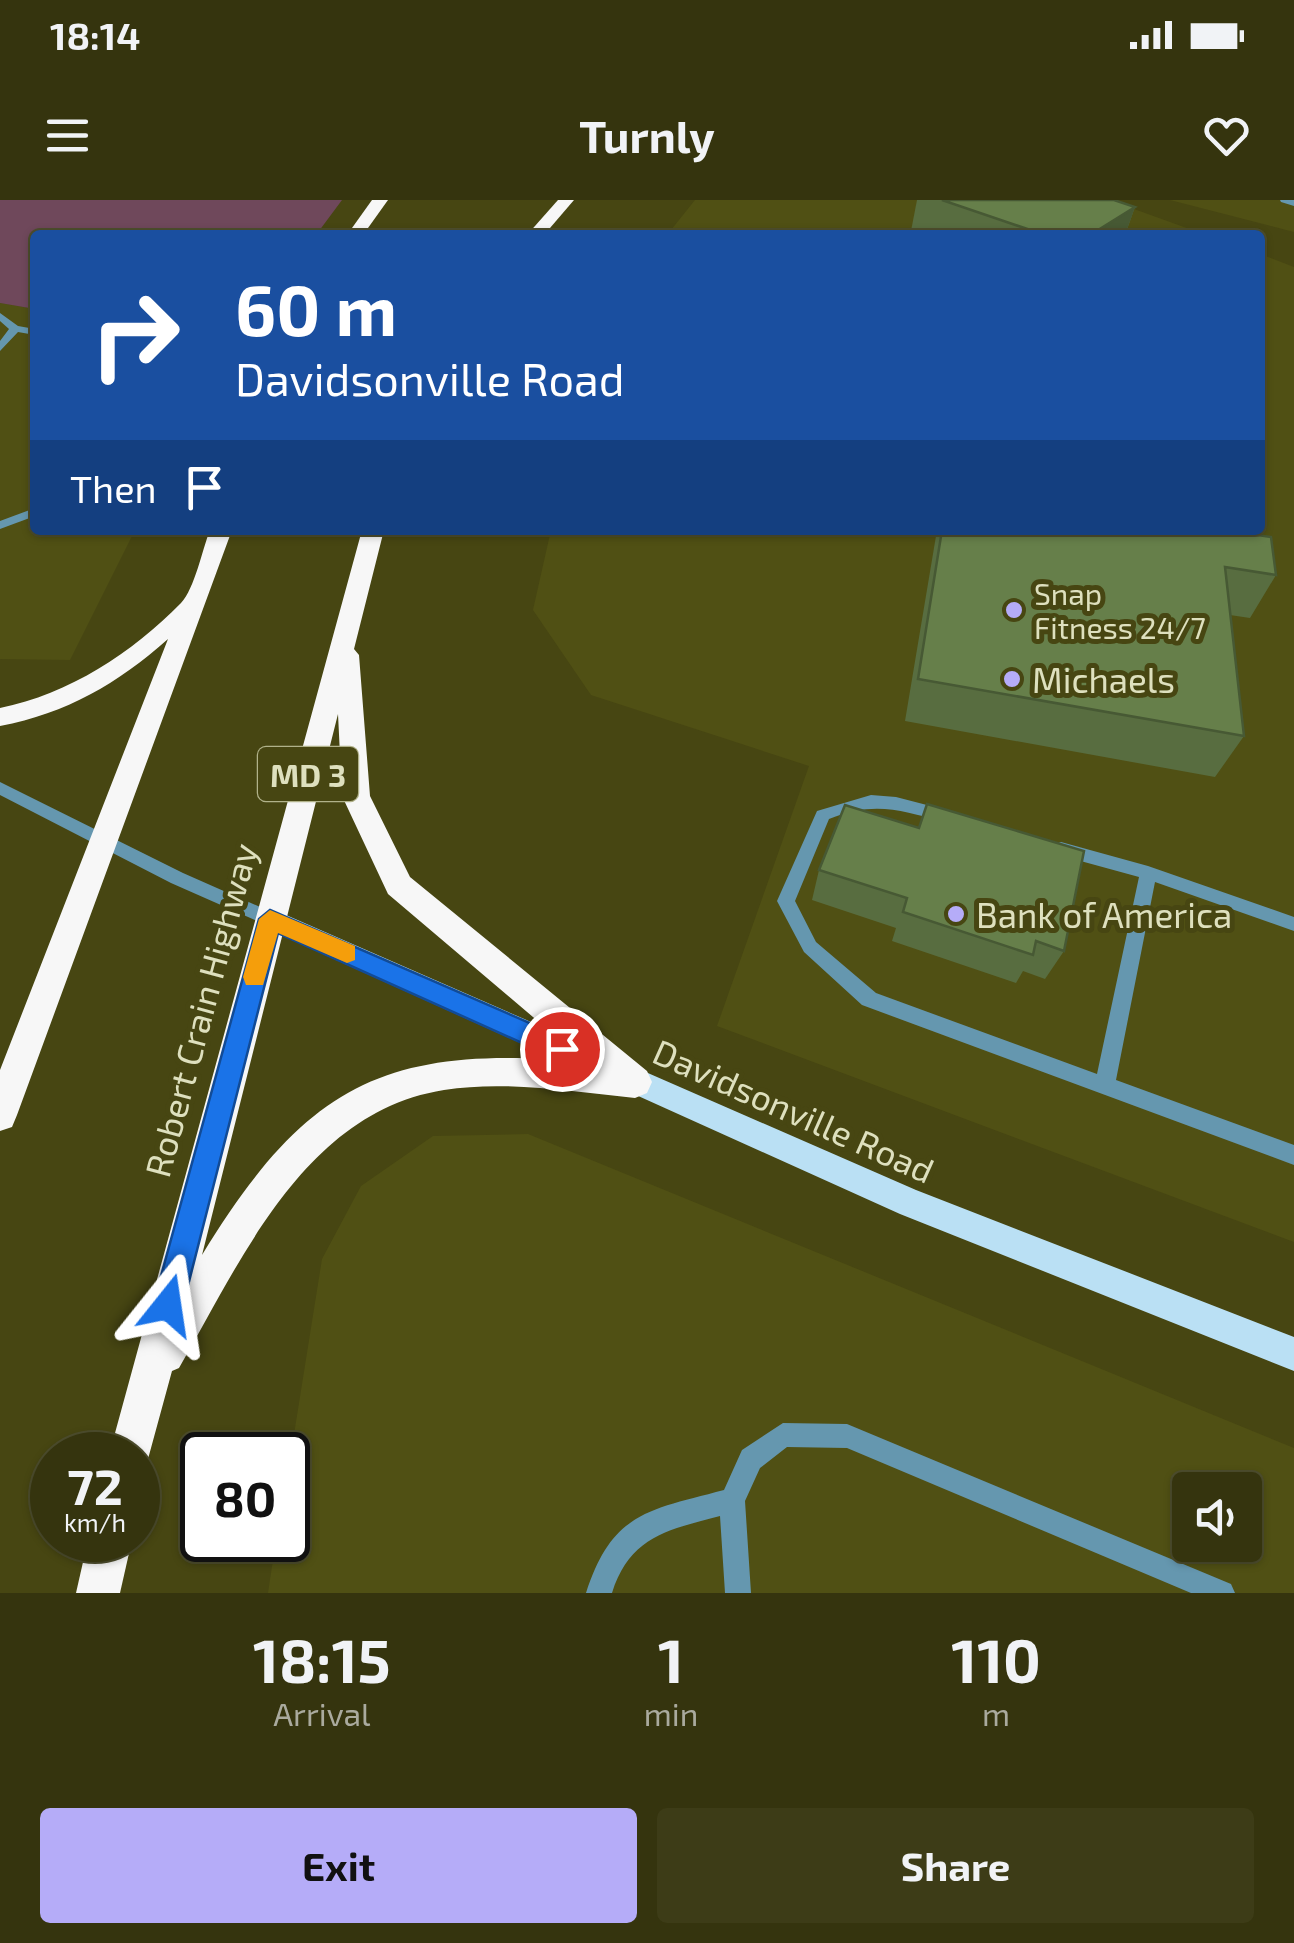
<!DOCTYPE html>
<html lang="en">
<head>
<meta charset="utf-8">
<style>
  :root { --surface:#35340e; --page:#3d3c17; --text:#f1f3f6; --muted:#aaaa9e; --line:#4f4f2e; --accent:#b5acf8 }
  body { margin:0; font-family:"Exo 2",sans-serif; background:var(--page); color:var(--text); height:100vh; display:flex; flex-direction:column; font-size:38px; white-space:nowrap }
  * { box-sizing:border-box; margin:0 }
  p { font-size:32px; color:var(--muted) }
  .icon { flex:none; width:55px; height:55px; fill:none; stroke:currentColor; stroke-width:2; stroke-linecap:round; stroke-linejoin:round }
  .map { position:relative; height:1393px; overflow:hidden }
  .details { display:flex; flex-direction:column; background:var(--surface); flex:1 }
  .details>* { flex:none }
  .guide { position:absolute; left:30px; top:30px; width:1235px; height:305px; border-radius:10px; box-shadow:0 2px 8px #0004,0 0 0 2px var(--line); background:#1a4fa0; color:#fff; overflow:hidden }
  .tools { position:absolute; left:1172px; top:1272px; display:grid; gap:20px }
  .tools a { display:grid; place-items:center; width:90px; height:90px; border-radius:10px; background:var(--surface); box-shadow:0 2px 8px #0004,0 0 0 2px var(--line); font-size:50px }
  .speed { position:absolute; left:30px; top:1232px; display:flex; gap:20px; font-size:50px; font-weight:700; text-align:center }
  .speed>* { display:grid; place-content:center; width:130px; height:130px; border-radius:50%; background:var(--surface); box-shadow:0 2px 8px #0004,0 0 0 2px var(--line); line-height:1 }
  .speed small { font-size:25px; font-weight:400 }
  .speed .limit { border:5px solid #111; border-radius:15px; background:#fff; color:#111 }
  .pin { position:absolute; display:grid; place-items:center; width:85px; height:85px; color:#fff; margin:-42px; border:5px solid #fff; border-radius:50%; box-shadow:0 2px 10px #0007 }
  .me { position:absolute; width:110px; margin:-55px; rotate:15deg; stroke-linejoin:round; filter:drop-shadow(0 0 8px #0008) }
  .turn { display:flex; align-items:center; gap:35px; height:210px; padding:0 40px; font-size:45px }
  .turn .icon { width:130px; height:130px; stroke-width:2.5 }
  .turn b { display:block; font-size:70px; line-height:85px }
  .then { display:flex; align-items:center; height:95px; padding:0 40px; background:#0003; gap:20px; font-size:38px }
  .eta { display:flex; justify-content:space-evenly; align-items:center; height:170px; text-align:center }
  .eta b { font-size:60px; font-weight:700; line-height:70px }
  .primary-button { display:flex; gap:20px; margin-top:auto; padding:20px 40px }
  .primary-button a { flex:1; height:115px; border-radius:10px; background:var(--accent); color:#111; font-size:40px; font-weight:700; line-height:115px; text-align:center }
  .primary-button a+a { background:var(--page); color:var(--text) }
  .status { display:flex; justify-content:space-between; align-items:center; height:70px; padding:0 50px; background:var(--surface); direction:ltr }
  .status svg { height:28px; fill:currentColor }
  header { display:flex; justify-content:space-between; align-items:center; height:130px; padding:0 40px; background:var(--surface); font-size:45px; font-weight:700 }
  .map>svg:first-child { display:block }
  .built { fill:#505014; fill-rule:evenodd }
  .green { fill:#6f485b }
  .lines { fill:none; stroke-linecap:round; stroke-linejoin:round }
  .minor { fill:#6597af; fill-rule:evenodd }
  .major { fill:#bae0f4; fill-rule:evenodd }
  .highway { fill:#f7f7f7; fill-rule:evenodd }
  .wall { fill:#586d40 }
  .shaded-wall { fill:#475934 }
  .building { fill:#667f4a; stroke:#475934; stroke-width:2.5 }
  .route { fill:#1a73e8; stroke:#114b97; stroke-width:2.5 }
  .slow { fill:#f59e0b }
  .poi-dot { fill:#b5acf8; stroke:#474612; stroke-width:4 }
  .labels { text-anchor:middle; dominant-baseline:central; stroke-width:10; stroke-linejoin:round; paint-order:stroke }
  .far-poi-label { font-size:30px; fill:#dee0be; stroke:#474612; text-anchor:start }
  .shield { fill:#474612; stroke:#b1b28a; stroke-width:2.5 }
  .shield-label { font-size:32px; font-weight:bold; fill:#dee0be }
  .poi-label { font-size:35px; fill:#dee0be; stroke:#474612; text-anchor:start }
  .street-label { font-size:35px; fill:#dee0be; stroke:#474612 }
</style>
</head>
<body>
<div class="status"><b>18:14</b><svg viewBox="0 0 49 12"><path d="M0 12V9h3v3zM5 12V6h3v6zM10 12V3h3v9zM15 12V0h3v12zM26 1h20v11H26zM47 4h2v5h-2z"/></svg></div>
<header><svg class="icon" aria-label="menu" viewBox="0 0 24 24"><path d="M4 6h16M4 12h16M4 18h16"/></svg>Turnly<svg class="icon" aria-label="heart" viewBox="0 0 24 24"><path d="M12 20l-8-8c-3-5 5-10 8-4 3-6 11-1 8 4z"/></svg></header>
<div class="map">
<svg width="1294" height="1393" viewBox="0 0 1294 1393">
  <rect width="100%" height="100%" fill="#474612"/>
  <g class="built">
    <polygon points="695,0 1109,0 1206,35 667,35"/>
    <polygon points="1170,0 1294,0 1294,32"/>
    <polygon points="1260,54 1294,67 1294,1042 717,826 809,566 591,495 533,410 551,330 1260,330"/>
    <polygon points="0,103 35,109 35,330 135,330 70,460 0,459"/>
    <path d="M528,934L1294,1248V1393H268L276,1340H288V1272L322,1059L361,986L433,936ZM1190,1290H1245V1345H1190Z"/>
  </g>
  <polygon class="green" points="0,0 342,0 316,35 35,35 35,109 0,103"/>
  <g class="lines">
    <g class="minor">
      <polygon points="1280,0 1294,0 1294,6 1281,2"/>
      <polygon points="0,113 18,126 35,129 35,135 18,132 0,151 0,141 9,129 0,121"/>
      <polygon points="35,308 35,316 0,329 0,321"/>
      <polygon points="0,582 183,673 276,714 279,719 276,724 264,724 171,683 0,595"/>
      <path d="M871,595L896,597L950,611L952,616L944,622C900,610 874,601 829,619L795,701L816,742L876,793L1097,874L1139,677L1055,654L1053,649L1055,644L1061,642L1148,666L1294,717V731L1155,682L1116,880L1294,945V965L862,805L804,752L777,701L817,611Z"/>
      <path d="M783,1223L847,1224L1231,1384L1235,1393H1191L847,1248L787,1247L760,1268L745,1301L751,1393H725L720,1316C668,1330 630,1336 612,1393H586C612,1312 649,1310 724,1290L742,1250Z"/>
    </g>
    <polygon class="major" points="270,708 916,990 1294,1137 1294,1171 900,1014 261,726 257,719 261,712"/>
    <g class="highway">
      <polygon points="372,0 388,0 363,35 347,35"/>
      <polygon points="558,0 574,0 544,35 527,35"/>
      <path d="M210,330H232L17,915L12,927L0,931V870L168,439C117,484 67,513 0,526V508C69,494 132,453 181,403C195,388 202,350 210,330Z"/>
      <path d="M362,330H384L354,449L359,455L370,596L410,677L647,871L652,882L647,893L635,898C573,892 506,880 444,890C305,912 242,1059 179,1168L172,1171L145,1270L138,1273V1255H109ZM338,514L342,596L388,694L586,862C387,844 307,883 202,1055Z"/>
      <polygon points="88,1340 132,1340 120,1393 76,1393"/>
    </g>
  </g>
  <g class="wall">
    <polygon points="917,0 1114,0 1135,7 1125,35 923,35 911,31"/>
    <polygon points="937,330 1225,330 1276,375 1250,418 1230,415 1244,536 1215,577 905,521"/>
    <polygon points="845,605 1064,751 1045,779 1023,771 1016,783 892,741 896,728 812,700 819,670"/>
  </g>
  <polygon class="shaded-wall" points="1135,7 1125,35 1089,35"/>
  <g class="building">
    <polygon points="942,0 1114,0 1135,7 1090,35 1045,35"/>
    <polygon points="942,330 1225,330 1271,337 1276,375 1225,367 1244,536 918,479"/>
    <polygon points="927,604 1084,651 1064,751 1036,741 1033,755 903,712 907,698 819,670 845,605 919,628"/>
  </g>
  <polygon class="route" points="270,710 571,841 575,849 571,857 562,860 553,857 278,733 183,1105 178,1116 168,1120 158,1116 153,1105 259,719"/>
  <polygon class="slow" points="270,710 355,746 355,760 347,763 278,733 263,785 246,785 243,777 259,719"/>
  <g class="poi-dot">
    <circle cx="1014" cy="410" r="10"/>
    <circle cx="1012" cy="479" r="10"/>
    <circle cx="956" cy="714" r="10"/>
  </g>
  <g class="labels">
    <g class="far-poi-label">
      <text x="1034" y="393">Snap<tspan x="1034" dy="34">Fitness 24/7</tspan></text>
    </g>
    <rect class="shield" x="258" y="547" width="100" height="54" rx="8"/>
    <g class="shield-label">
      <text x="308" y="574">MD 3</text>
    </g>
    <g class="poi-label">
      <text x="1032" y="479">Michaels</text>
      <text x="976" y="714">Bank of America</text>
    </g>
    <g class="street-label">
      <text transform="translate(200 810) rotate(-75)">Robert Crain Highway</text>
      <text transform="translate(794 910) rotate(24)">Davidsonville Road</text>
    </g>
  </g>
</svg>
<div class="tools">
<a><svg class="icon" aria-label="sound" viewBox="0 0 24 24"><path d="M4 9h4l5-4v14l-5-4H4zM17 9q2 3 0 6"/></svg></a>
</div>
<div class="speed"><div>72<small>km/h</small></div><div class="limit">80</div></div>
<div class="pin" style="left:562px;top:849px;background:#d93025"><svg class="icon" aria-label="arrive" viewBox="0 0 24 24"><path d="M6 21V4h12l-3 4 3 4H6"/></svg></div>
<svg class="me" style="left:168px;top:1105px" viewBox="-20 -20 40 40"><path d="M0-17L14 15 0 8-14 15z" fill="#1a73e8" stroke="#fff" stroke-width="4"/></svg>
<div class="guide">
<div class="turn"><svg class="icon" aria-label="right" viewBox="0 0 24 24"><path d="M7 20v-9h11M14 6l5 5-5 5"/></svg><div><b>60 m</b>Davidsonville Road</div></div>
<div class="then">Then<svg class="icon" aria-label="arrive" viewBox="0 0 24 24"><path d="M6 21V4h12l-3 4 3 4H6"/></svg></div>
</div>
</div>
<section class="details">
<div class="eta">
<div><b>18:15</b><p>Arrival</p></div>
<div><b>1</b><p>min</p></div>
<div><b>110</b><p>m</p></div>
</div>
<div class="primary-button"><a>Exit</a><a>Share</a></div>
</section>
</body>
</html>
